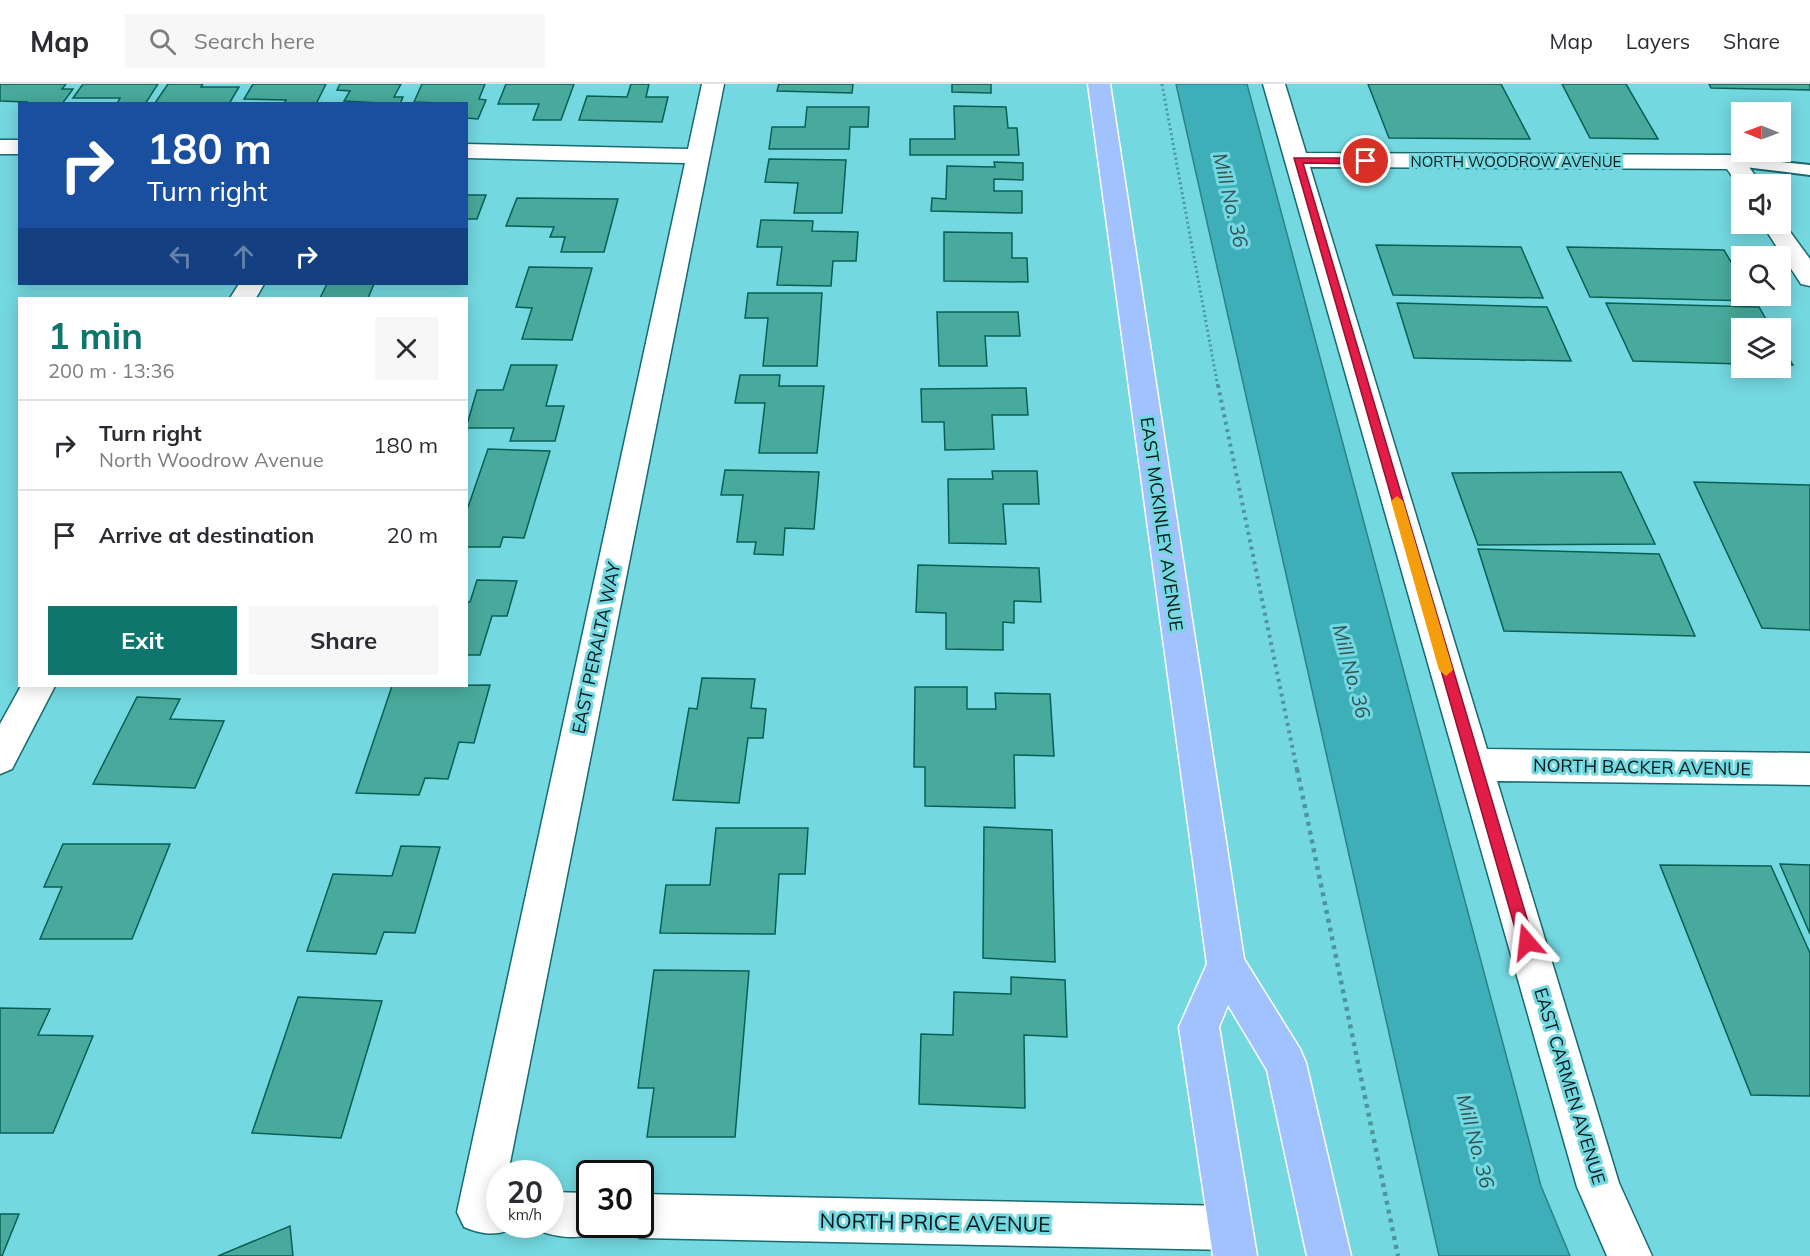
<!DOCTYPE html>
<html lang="en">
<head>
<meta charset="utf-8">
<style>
  :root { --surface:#fff; --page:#f7f7f7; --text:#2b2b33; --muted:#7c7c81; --line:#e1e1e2; --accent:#0f766e }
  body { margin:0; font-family:Mulish,sans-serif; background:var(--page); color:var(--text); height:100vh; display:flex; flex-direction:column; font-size:22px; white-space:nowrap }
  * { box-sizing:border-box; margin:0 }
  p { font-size:20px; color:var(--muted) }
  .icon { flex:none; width:33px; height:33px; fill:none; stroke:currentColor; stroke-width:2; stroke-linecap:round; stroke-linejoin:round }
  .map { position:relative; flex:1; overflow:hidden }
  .panel { position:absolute; left:18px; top:213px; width:450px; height:390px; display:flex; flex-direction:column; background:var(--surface); border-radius:0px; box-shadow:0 3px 15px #0003 }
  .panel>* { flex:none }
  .top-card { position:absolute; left:18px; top:18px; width:450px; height:183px; border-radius:0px; box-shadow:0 3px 15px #0003; background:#1a4fa0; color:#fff; overflow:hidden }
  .needle { width:39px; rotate:271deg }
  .fabs { position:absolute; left:1731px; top:18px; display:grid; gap:12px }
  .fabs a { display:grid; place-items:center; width:60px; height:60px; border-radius:0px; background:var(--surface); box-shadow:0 3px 15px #0003; font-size:30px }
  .speed { position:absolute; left:486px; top:1076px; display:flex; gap:12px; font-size:30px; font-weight:700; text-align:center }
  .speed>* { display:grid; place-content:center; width:78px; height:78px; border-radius:50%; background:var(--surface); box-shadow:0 3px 15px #0003; line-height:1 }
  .speed small { font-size:15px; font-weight:400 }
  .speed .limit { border:3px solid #111; border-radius:9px; background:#fff; color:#111 }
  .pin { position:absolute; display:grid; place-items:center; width:51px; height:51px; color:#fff; margin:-26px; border:3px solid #fff; border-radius:50%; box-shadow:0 2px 6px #0007 }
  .me { position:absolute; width:66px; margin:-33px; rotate:343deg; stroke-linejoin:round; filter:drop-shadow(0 0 4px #0008) }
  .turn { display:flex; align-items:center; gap:21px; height:126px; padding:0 30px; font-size:27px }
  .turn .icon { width:78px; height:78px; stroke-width:2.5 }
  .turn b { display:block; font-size:42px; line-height:51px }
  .lanes { display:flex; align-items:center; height:57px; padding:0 30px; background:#0003; justify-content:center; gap:30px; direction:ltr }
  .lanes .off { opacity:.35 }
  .round { display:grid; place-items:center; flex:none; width:63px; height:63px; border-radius:0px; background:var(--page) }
  .summary { display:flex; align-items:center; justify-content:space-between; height:102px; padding:0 30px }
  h1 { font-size:36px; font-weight:700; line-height:45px; color:var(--accent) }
  .action { display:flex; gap:12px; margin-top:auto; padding:12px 30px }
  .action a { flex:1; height:69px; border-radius:0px; background:var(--accent); color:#fff; font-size:24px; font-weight:700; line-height:69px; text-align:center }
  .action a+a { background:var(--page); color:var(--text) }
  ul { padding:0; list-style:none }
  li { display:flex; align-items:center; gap:18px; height:90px; padding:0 30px; border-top:2px solid var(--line) }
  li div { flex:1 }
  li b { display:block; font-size:22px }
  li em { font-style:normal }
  header { display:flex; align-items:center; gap:36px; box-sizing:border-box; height:84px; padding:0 30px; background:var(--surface); border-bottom:2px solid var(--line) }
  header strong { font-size:28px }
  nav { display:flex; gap:33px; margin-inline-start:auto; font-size:21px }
  .search { width:420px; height:54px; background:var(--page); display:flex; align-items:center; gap:15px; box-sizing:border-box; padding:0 21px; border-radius:0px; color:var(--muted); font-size:22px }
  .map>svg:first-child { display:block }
  .water { fill:#3eafb8; stroke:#2c8188; stroke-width:1.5 }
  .building { fill:#48aa9c; stroke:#095f55; stroke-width:1.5 }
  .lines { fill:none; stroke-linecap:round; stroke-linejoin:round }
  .service-casing { stroke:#166a70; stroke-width:4 }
  .minor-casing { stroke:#166a70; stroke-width:3 }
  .primary-casing { stroke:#fff; stroke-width:3 }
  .path-far2 { stroke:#4d959b; stroke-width:3; stroke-dasharray:2 3; stroke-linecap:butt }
  .path-far1 { stroke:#4d959b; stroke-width:4; stroke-dasharray:3 4.5; stroke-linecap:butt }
  .path { stroke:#4d959b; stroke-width:4.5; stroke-dasharray:4 5; stroke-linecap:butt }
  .service { fill:#fff; fill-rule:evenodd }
  .minor { fill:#fff; fill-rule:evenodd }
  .primary { fill:#a1c1ff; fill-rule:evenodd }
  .route { fill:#e11d48; stroke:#92132f; stroke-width:1.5 }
  .slow { fill:#f59e0b }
  .labels { text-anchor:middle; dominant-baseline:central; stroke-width:6; stroke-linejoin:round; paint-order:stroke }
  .far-street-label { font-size:15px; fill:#021718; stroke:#74d8e0 }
  .street-label { font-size:18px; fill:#021718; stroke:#74d8e0 }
  .water-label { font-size:20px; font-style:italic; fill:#325456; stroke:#74d8e0 }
  .near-street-label { font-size:21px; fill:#021718; stroke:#74d8e0 }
</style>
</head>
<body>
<header>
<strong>Map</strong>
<div class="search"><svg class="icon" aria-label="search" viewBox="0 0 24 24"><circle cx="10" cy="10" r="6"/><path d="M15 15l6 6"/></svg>Search here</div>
<nav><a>Map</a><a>Layers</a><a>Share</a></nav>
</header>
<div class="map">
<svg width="1810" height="1172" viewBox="0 0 1810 1172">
  <rect width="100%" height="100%" fill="#74d8e0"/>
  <polygon class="water" points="1176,0 1247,0 1541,1102 1570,1172 1439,1172"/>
  <g class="building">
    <polygon points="0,0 66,0 62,5 73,5 62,20 25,20 27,18 0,17"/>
    <polygon points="83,0 158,0 145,20 117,20 120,14 73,14"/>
    <polygon points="168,0 203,0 201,3 239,3 229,20 155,19"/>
    <polygon points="253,0 326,0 316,20 284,20 286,16 244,15"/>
    <polygon points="340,0 401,0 394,13 403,13 400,20 344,17 350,7 337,6"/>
    <polygon points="422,0 485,0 479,15 486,16 478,35 466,34 466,20 414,18"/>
    <polygon points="506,0 574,0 561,36 533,36 539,20 498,20"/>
    <polygon points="631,0 649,0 646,13 668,13 662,38 579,36 587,12 627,13"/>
    <polygon points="779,0 853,0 852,9 777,7"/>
    <polygon points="952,0 991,0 991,9 952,8"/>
    <polygon points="1368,0 1501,0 1530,55 1389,54"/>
    <polygon points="1562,0 1626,0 1658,55 1590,54"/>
    <polygon points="1709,0 1810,0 1810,6 1711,4"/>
    <polygon points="954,22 1006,23 1008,44 1017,44 1019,71 910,71 910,55 955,55"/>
    <polygon points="807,23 869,23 868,43 850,43 849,65 769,65 772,43 805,43"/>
    <polygon points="769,75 846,76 842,129 794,129 798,99 765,98"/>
    <polygon points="994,78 1023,79 1023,96 994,95 994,107 1022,107 1022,129 931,127 932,114 946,115 947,82 995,83"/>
    <polygon points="466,111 486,111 477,135 466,135"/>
    <polygon points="517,114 618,115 604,168 561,168 565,153 550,153 554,143 506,142"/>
    <polygon points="761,136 813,137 812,147 858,148 856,177 833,177 831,202 777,201 782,163 757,163"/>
    <polygon points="944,148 1012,149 1012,174 1027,174 1028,198 944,197"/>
    <polygon points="1376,161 1521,163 1543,214 1393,211"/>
    <polygon points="1567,163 1724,166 1742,197 1742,212 1750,212 1753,217 1590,213"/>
    <polygon points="529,183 592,184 572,256 522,255 532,224 516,223"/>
    <polygon points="327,200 374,200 368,214 320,214"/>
    <polygon points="748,209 822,209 817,282 763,282 768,234 745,234"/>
    <polygon points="1397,219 1547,223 1571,277 1414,274"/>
    <polygon points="1606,219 1759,223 1771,244 1742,244 1742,280 1633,277"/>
    <polygon points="937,228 1018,228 1020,252 985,252 987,282 939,282"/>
    <polygon points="1780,260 1793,281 1780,281"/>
    <polygon points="511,281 557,281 546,322 564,322 555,357 510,357 514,344 466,344 477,306 503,306"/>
    <polygon points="740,291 780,291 779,302 824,302 817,369 759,369 765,319 735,319"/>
    <polygon points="1026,304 1028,331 992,331 994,365 945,366 944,338 922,338 921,305"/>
    <polygon points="488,365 550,367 524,454 503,453 500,463 466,463 466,429"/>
    <polygon points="725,386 819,388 814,445 785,444 783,471 754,470 756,458 737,458 743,411 721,411"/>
    <polygon points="992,387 1037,387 1039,420 1003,420 1006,460 949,459 948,395 993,395"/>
    <polygon points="1621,388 1655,460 1478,461 1452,389"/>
    <polygon points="1694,398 1810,401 1810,546 1762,544"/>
    <polygon points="1478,465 1659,470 1695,552 1504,547"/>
    <polygon points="918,481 1039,484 1041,518 1014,517 1014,539 1003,538 1003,566 946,565 946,529 916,528"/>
    <polygon points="477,496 517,497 507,532 492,532 480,571 466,571 466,518 470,518"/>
    <polygon points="702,594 755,595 751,624 766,625 763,654 748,654 739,719 673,716 689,624 697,625"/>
    <polygon points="490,601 474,659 459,658 448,695 425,694 419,711 356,709 392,602"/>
    <polygon points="915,603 967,603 967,625 996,625 995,609 1050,610 1054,672 1014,671 1015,724 925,722 925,683 914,683"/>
    <polygon points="137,613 180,615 170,635 224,637 195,704 93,700"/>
    <polygon points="984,743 1052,746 1055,878 983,874"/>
    <polygon points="716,744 808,744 805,790 779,790 775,850 660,849 666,801 710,801"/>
    <polygon points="63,760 170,760 132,855 40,855 62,803 44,803"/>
    <polygon points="401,762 440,763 415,849 384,848 376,870 307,867 333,790 392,792"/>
    <polygon points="1780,780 1810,781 1810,850"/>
    <polygon points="1660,781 1771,782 1810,869 1810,1012 1751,1011"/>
    <polygon points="654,886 749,887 735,1053 647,1053 654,1004 638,1004"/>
    <polygon points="1011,893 1065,896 1067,953 1024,951 1025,1024 919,1020 921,950 953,951 954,908 1011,910"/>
    <polygon points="298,913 382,917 341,1054 252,1049"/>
    <polygon points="0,924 50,925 38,951 93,952 53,1049 0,1049"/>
    <polygon points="0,1130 19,1130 2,1172 0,1172"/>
    <polygon points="290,1142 293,1172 218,1172"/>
  </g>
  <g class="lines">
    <g class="service-casing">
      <polygon id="service" points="1734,73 1810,81 1810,91 1728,81 1726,78 1728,75"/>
    </g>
    <g class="minor-casing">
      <g id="minor">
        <path d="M702,0H724L508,1089H500V1140H517L515,1144C496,1152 483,1151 464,1143L457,1128L685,79L466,74V60L688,65Z"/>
        <polygon points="1263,0 1285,0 1306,69 1734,71 1742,73 1761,100 1742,100 1741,105 1727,85 1310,83 1487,665 1810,669 1810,701 1497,697 1619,1099 1652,1172 1607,1172 1577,1103"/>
        <rect x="0" y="56" width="20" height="14"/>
        <polygon points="1780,134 1810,175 1810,202 1801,200 1762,140 1780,140"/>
        <polygon points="239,200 264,200 256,214 230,214"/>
        <polygon points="21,602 55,602 12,685 0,690 0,640"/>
        <path d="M550,1108L590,1109V1140H608L605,1146C583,1156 557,1155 535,1145L532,1140H550Z"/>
        <polygon points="640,1110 1230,1122 1245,1129 1252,1144 1245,1159 1230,1166 640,1154 625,1147 622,1140 640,1140"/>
      </g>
    </g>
    <g class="primary-casing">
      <polygon id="primary" points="1088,0 1110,0 1244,875 1300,965 1306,979 1351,1172 1307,1172 1267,986 1228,921 1219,943 1257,1172 1213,1172 1179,943 1207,880"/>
    </g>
    <polyline class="path-far2" points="1162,0 1218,303"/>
    <polyline class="path-far1" points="1218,301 1297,686"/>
    <polyline class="path" points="1297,685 1398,1172"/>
    <use href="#service" class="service"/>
    <use href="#minor" class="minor"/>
    <use href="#primary" class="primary"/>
  </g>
  <polygon class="route" points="1294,74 1366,74 1371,77 1366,80 1303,79 1534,858 1532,864 1527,866 1521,864 1519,858"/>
  <polygon class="slow" points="1397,412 1403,417 1453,586 1446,592 1439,586 1391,417"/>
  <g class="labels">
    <g class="far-street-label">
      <text x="1516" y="77">NORTH WOODROW AVENUE</text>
    </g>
    <g class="street-label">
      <text transform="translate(1162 440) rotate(82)">EAST MCKINLEY AVENUE</text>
      <text transform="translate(596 564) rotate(-78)">EAST PERALTA WAY</text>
      <text transform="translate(1642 683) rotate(1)">NORTH BACKER AVENUE</text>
      <text transform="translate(1570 1002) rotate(73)">EAST CARMEN AVENUE</text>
    </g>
    <g class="water-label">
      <text transform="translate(1231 116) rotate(77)">Mill No. 36</text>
      <text transform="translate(1352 587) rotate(75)">Mill No. 36</text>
      <text transform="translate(1476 1057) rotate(75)">Mill No. 36</text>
    </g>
    <g class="near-street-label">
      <text transform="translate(935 1138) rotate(1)">NORTH PRICE AVENUE</text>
    </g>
  </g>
</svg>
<div class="fabs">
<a><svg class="needle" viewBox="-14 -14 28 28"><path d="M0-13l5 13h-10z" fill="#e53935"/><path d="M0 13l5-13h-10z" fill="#7c7c81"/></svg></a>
<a><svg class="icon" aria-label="sound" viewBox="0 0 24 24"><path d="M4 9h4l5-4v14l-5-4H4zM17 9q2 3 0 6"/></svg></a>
<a><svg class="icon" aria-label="search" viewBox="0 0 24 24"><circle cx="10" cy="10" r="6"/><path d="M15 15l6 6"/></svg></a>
<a><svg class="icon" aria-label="layers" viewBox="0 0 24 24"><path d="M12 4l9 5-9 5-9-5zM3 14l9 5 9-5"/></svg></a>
</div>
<div class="speed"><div>20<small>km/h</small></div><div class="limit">30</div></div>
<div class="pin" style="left:1366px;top:77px;background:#d93025"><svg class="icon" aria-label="arrive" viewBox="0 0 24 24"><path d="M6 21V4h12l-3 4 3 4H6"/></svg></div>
<svg class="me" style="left:1527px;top:858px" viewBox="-20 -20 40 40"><path d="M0-17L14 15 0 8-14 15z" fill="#e11d48" stroke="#fff" stroke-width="4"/></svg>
<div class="top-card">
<div class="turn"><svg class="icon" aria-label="right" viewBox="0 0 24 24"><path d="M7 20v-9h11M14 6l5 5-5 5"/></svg><div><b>180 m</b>Turn right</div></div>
<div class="lanes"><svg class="icon off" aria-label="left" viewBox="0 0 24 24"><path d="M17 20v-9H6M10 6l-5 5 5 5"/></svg><svg class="icon off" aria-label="ahead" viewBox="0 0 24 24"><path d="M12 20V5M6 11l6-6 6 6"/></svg><svg class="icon" aria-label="right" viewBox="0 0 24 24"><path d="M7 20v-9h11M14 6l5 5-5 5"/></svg></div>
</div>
<section class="panel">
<div class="summary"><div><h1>1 min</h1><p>200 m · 13:36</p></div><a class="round"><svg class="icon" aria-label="close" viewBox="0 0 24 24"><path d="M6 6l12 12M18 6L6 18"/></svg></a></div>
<ul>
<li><svg class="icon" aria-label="right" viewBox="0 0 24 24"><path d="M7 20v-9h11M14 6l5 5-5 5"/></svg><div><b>Turn right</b><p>North Woodrow Avenue</p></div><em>180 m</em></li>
<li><svg class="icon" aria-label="arrive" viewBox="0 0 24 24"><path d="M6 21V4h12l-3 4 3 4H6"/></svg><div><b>Arrive at destination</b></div><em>20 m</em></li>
</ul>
<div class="action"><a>Exit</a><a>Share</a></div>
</section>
</div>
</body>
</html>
